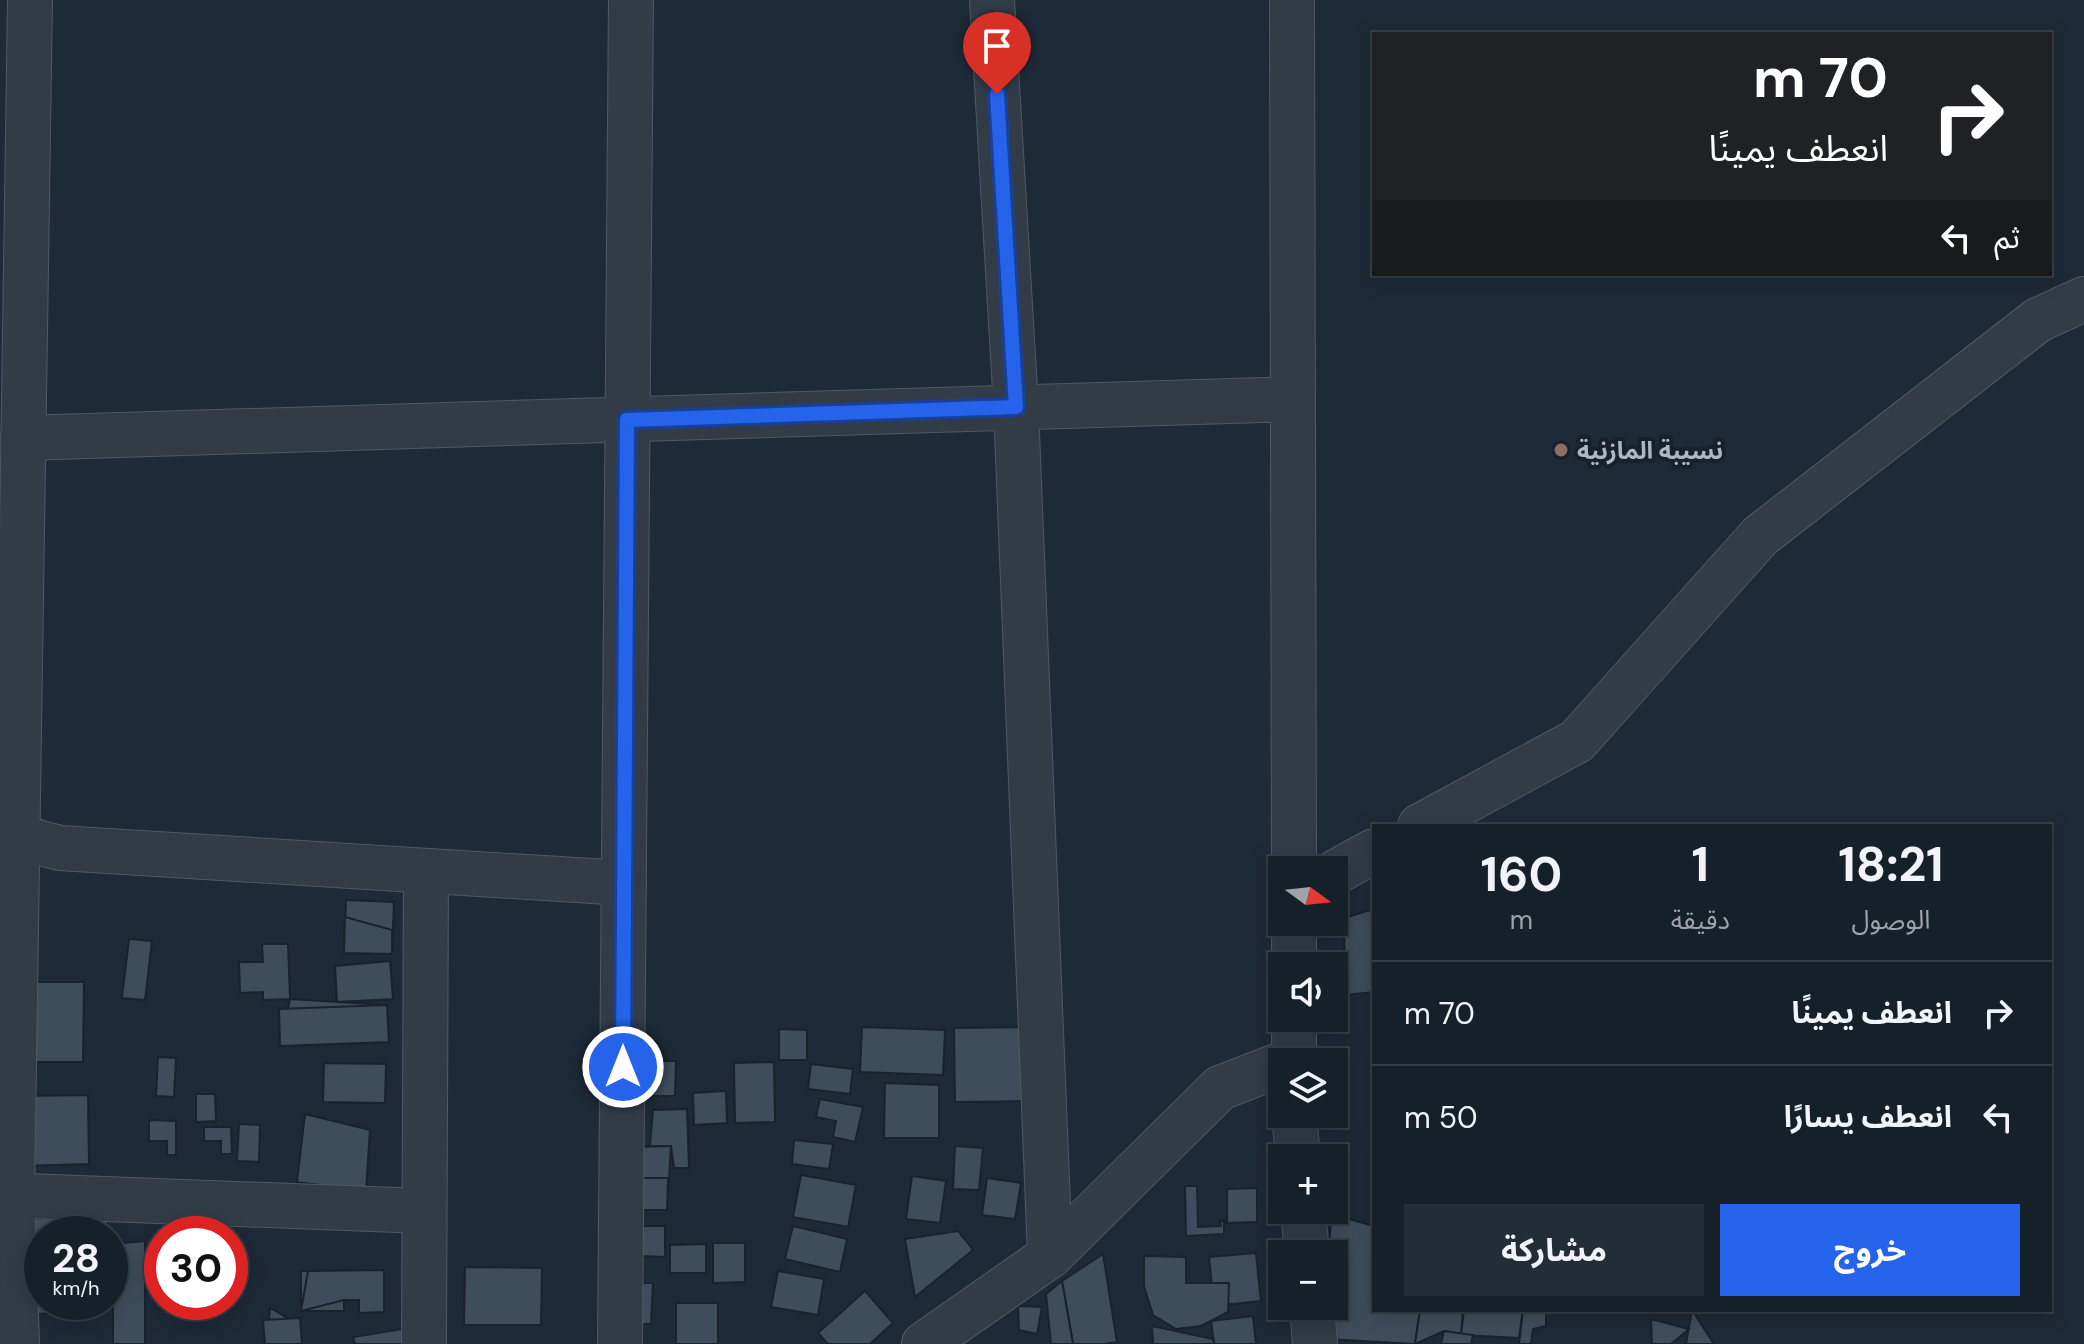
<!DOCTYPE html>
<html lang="ar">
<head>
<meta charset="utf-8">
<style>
  :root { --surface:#162029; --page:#232d35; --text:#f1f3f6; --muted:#9ea3a8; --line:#353e46; --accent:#2563eb }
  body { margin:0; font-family:"DM Sans","Noto Sans Arabic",sans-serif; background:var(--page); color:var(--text); direction:rtl; height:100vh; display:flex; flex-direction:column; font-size:30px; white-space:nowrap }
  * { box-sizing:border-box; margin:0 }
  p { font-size:26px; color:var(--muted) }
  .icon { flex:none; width:44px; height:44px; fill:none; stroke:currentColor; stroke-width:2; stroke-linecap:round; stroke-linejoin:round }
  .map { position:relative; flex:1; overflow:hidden; direction:ltr }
  .details { position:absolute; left:1372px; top:824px; width:680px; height:488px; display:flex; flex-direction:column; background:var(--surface); border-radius:0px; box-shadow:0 4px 20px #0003,0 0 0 2px var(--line); direction:rtl }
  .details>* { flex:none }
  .top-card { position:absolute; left:1372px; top:32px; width:680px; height:244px; border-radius:0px; box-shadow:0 4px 20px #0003,0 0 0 2px var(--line); direction:rtl; background:#202124; color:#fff; overflow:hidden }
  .needle { width:52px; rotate:105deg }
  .tools { position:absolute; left:1268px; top:856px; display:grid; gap:16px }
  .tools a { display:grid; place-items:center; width:80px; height:80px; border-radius:0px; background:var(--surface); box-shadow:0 4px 20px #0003,0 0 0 2px var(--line); font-size:40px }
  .speed { position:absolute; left:24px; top:1216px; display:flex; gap:16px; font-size:40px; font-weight:700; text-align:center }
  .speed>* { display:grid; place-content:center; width:104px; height:104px; border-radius:50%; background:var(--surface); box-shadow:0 4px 20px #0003,0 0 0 2px var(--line); line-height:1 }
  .speed small { font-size:20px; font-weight:400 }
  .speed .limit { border:12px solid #d22; background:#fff; color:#111 }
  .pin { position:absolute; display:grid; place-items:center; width:68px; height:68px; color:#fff; margin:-82px -34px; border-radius:50% 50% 50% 0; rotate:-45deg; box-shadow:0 0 8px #0007 }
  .pin .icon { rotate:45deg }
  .me { position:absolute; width:88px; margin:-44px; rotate:0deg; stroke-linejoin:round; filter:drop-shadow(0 0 6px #0008) }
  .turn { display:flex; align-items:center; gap:28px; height:168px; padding:0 32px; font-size:36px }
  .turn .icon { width:104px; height:104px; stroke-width:2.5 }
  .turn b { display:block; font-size:56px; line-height:68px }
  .then { display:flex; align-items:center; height:76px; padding:0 32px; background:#0003; gap:16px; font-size:30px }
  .eta { display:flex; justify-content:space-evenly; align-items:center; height:136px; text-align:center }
  .eta b { font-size:48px; font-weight:700; line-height:56px }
  .button { display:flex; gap:16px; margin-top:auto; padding:16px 32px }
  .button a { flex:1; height:92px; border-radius:0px; background:var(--accent); color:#fff; font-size:32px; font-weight:700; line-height:92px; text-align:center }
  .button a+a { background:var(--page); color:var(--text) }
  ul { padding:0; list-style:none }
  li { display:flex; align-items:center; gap:24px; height:104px; padding:0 32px; border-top:2px solid var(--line) }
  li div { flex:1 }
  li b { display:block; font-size:30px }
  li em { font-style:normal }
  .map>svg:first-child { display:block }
  .building { fill:#3e4d5c; stroke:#18232e; stroke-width:2 }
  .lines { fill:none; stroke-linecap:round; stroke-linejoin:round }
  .minor-casing { stroke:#4e5a66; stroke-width:46 }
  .minor { stroke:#313c47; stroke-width:44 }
  .route-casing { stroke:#184099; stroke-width:20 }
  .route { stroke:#2563eb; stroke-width:14 }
  .education-dot { fill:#8d6e63; stroke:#17212b; stroke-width:3 }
  .labels { text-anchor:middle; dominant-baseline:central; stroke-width:8; stroke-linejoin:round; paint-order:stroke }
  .poi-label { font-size:24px; font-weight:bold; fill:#aab7c5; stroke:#17212b; text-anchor:start }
</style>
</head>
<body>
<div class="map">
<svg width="2084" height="1344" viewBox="0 0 2084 1344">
  <rect width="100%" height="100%" fill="#1d2a37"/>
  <g class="building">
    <polygon points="346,900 394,902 392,954 344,953"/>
    <polygon points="1374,909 1374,992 1345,995 1344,918"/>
    <polygon points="345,917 392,930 392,954 344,953"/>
    <polygon points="129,939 152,941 145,1000 122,998"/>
    <polygon points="262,944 288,944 290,999 263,1000 263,992 240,993 239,962 263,962"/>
    <polygon points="390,961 393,999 337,1002 335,966"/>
    <polygon points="390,961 393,999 337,1002 335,966"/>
    <polygon points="20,982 84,982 83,1062 20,1062"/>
    <polygon points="290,999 387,1005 389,1042 280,1046"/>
    <polygon points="387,1005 389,1042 280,1046 279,1009"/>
    <polygon points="862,1027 945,1030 943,1075 860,1072"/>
    <polygon points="1029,1027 1030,1101 955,1102 954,1028"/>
    <polygon points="779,1029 807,1030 807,1060 779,1060"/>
    <polygon points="779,1029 807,1030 807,1060 779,1060"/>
    <polygon points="158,1057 176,1058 174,1097 156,1096"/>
    <polygon points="639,1061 676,1061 675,1096 639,1096"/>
    <polygon points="639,1061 676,1061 675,1096 639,1096"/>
    <polygon points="774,1062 775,1122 735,1123 734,1063"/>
    <polygon points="774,1062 775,1122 735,1123 734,1063"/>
    <polygon points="324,1063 386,1064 385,1103 323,1102"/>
    <polygon points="324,1063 386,1064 385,1103 323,1102"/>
    <polygon points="811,1064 853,1069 850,1094 808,1089"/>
    <polygon points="885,1083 939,1085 939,1138 884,1138"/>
    <polygon points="726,1091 727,1123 694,1125 693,1093"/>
    <polygon points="726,1091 727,1123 694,1125 693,1093"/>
    <polygon points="196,1094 215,1094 216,1121 196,1122"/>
    <polygon points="88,1095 89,1164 19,1166 17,1096"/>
    <polygon points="820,1099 863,1107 855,1142 833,1137 836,1121 816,1117"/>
    <polygon points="687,1109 689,1168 674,1168 674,1142 654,1143 653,1110"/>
    <polygon points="687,1109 689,1168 674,1168 671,1146 650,1146 653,1110"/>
    <polygon points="305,1114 370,1130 366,1191 297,1182"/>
    <polygon points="149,1120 176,1121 176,1155 167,1155 167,1141 149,1141"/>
    <polygon points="239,1124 260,1125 259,1162 237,1161"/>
    <polygon points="204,1127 231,1127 232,1154 221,1154 221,1141 204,1141"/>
    <polygon points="794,1140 833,1144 829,1169 792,1164"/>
    <polygon points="650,1146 671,1146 669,1175 629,1174 631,1147"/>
    <polygon points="671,1146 667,1210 628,1210 631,1147"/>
    <polygon points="955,1146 983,1148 979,1190 953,1189"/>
    <polygon points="801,1175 856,1185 848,1227 793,1217"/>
    <polygon points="912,1176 946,1181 940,1223 906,1219"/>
    <polygon points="628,1178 668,1178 667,1210 628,1210"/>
    <polygon points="987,1178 1021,1183 1015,1219 982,1215"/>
    <polygon points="1185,1186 1197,1186 1198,1227 1221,1226 1220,1221 1227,1221 1227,1189 1257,1188 1257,1222 1224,1223 1224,1234 1186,1236"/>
    <polygon points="62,1212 108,1213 108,1234 61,1234"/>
    <polygon points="1331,1214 1374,1226 1374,1310 1420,1310 1415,1344 1326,1339 1334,1306 1334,1254 1329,1254"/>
    <polygon points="54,1218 55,1234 42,1234 42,1256 29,1256 28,1219"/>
    <polygon points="640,1226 665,1226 665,1257 640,1256"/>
    <polygon points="793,1226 847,1239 840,1272 785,1259"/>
    <polygon points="958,1231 973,1250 915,1297 905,1239"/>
    <polygon points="145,1241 145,1344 113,1344 113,1244"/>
    <polygon points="713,1243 745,1243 745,1282 713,1283"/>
    <polygon points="713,1243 745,1243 745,1282 713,1283"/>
    <polygon points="706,1244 706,1273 670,1273 670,1245"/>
    <polygon points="706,1244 706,1273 670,1273 670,1245"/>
    <polygon points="1256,1253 1261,1301 1214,1306 1209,1257"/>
    <polygon points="1103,1254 1117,1342 1104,1344 1073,1344 1062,1281"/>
    <polygon points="1144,1256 1186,1257 1186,1283 1229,1283 1228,1312 1201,1326 1176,1329 1153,1315 1144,1286"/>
    <polygon points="465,1267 542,1268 541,1325 464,1325"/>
    <polygon points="384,1270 384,1312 359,1313 359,1300 344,1300 344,1311 301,1311 301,1271"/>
    <polygon points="384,1270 384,1312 359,1313 359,1300 344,1300 301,1311 308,1271"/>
    <polygon points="778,1271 824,1279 818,1315 771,1307"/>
    <polygon points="1062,1281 1073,1344 1051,1344 1046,1294"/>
    <polygon points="631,1283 653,1283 651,1324 629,1324"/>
    <polygon points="42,1284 42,1302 67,1302 68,1312 23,1315 20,1285"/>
    <polygon points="865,1291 893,1323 870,1344 828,1344 818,1333"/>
    <rect x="676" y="1303" width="42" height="41"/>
    <rect x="676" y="1303" width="42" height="41"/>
    <polygon points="1018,1306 1042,1307 1037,1334 1019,1330"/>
    <polygon points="270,1308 301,1326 296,1344 267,1344"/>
    <polygon points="1420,1310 1463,1310 1461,1334 1444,1331 1415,1344"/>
    <polygon points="1464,1310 1523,1310 1519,1338 1461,1335"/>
    <polygon points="1523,1310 1546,1310 1546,1326 1533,1329 1531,1344 1519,1344"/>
    <polygon points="1692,1310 1714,1344 1686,1344"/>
    <polygon points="1253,1316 1256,1344 1214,1344 1211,1321"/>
    <polygon points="300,1318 302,1344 265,1344 263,1320"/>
    <polygon points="1651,1319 1689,1329 1671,1344 1652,1344"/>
    <polygon points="1152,1326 1213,1339 1214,1344 1153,1344"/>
    <polygon points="402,1329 403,1344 355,1344 353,1337"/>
    <polygon points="1444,1331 1473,1335 1471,1344 1441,1344"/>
  </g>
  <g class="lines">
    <g class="minor-casing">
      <g id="minor">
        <polyline points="992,0 1016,407 1050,1256"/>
        <polyline points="1292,0 1294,870"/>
        <polyline points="23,438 1293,399"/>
        <polyline points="1420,826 1577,741 1760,536 2038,320 2084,299"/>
        <polyline points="0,829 37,842 60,848 624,883"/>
        <polyline points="1334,873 1374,851"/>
        <polyline points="1294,922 1294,966"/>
        <polyline points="1294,1018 1294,1062"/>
        <polyline points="1294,1114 1298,1158"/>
        <polyline points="0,1195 424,1211"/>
        <polyline points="1303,1210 1307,1254"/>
        <polyline points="1312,1306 1315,1344"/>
        <polyline points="17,1344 12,1195 30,0"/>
        <polyline points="424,1344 426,871"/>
        <polyline points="620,1344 631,0"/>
        <polyline points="924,1344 1050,1256 1220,1088 1282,1064"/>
      </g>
    </g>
    <use href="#minor" class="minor"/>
  </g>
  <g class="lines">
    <g class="route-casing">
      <polyline id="route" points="623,1067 627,420 1016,407 997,94"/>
    </g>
    <use href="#route" class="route"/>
  </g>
  <circle class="education-dot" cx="1561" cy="450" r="8"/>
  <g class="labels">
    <g class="poi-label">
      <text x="1577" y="450">نسيبة المازنية</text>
    </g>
  </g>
</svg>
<div class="tools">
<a><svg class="needle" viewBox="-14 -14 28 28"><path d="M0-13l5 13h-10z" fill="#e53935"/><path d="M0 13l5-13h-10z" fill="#9ea3a8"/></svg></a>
<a><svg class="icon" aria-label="sound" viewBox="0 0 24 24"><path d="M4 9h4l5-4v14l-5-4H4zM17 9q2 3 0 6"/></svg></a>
<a><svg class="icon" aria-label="layers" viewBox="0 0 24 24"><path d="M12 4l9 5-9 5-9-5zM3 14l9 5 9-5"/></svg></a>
<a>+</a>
<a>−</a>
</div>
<div class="speed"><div>28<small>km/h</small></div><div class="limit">30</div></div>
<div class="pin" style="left:997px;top:94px;background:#d93025"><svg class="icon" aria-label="arrive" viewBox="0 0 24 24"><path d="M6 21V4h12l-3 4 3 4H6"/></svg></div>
<svg class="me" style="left:623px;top:1067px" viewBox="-20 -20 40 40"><circle r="17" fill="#2563eb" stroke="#fff" stroke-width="3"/><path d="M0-11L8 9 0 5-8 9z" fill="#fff"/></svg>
<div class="top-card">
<div class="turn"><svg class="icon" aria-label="right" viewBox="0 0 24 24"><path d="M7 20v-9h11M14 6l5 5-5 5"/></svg><div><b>70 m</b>انعطف يمينًا</div></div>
<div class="then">ثم<svg class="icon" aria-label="left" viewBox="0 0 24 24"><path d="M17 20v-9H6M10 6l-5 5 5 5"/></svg></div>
</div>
<section class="details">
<div class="eta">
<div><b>18:21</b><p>الوصول</p></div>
<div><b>1</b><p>دقيقة</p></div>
<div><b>160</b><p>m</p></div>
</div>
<ul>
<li><svg class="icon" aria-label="right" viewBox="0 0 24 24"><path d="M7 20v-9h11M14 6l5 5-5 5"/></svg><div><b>انعطف يمينًا</b></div><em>70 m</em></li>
<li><svg class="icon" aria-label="left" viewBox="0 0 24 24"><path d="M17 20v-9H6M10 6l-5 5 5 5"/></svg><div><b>انعطف يسارًا</b></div><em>50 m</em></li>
</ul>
<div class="button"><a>خروج</a><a>مشاركة</a></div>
</section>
</div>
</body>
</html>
